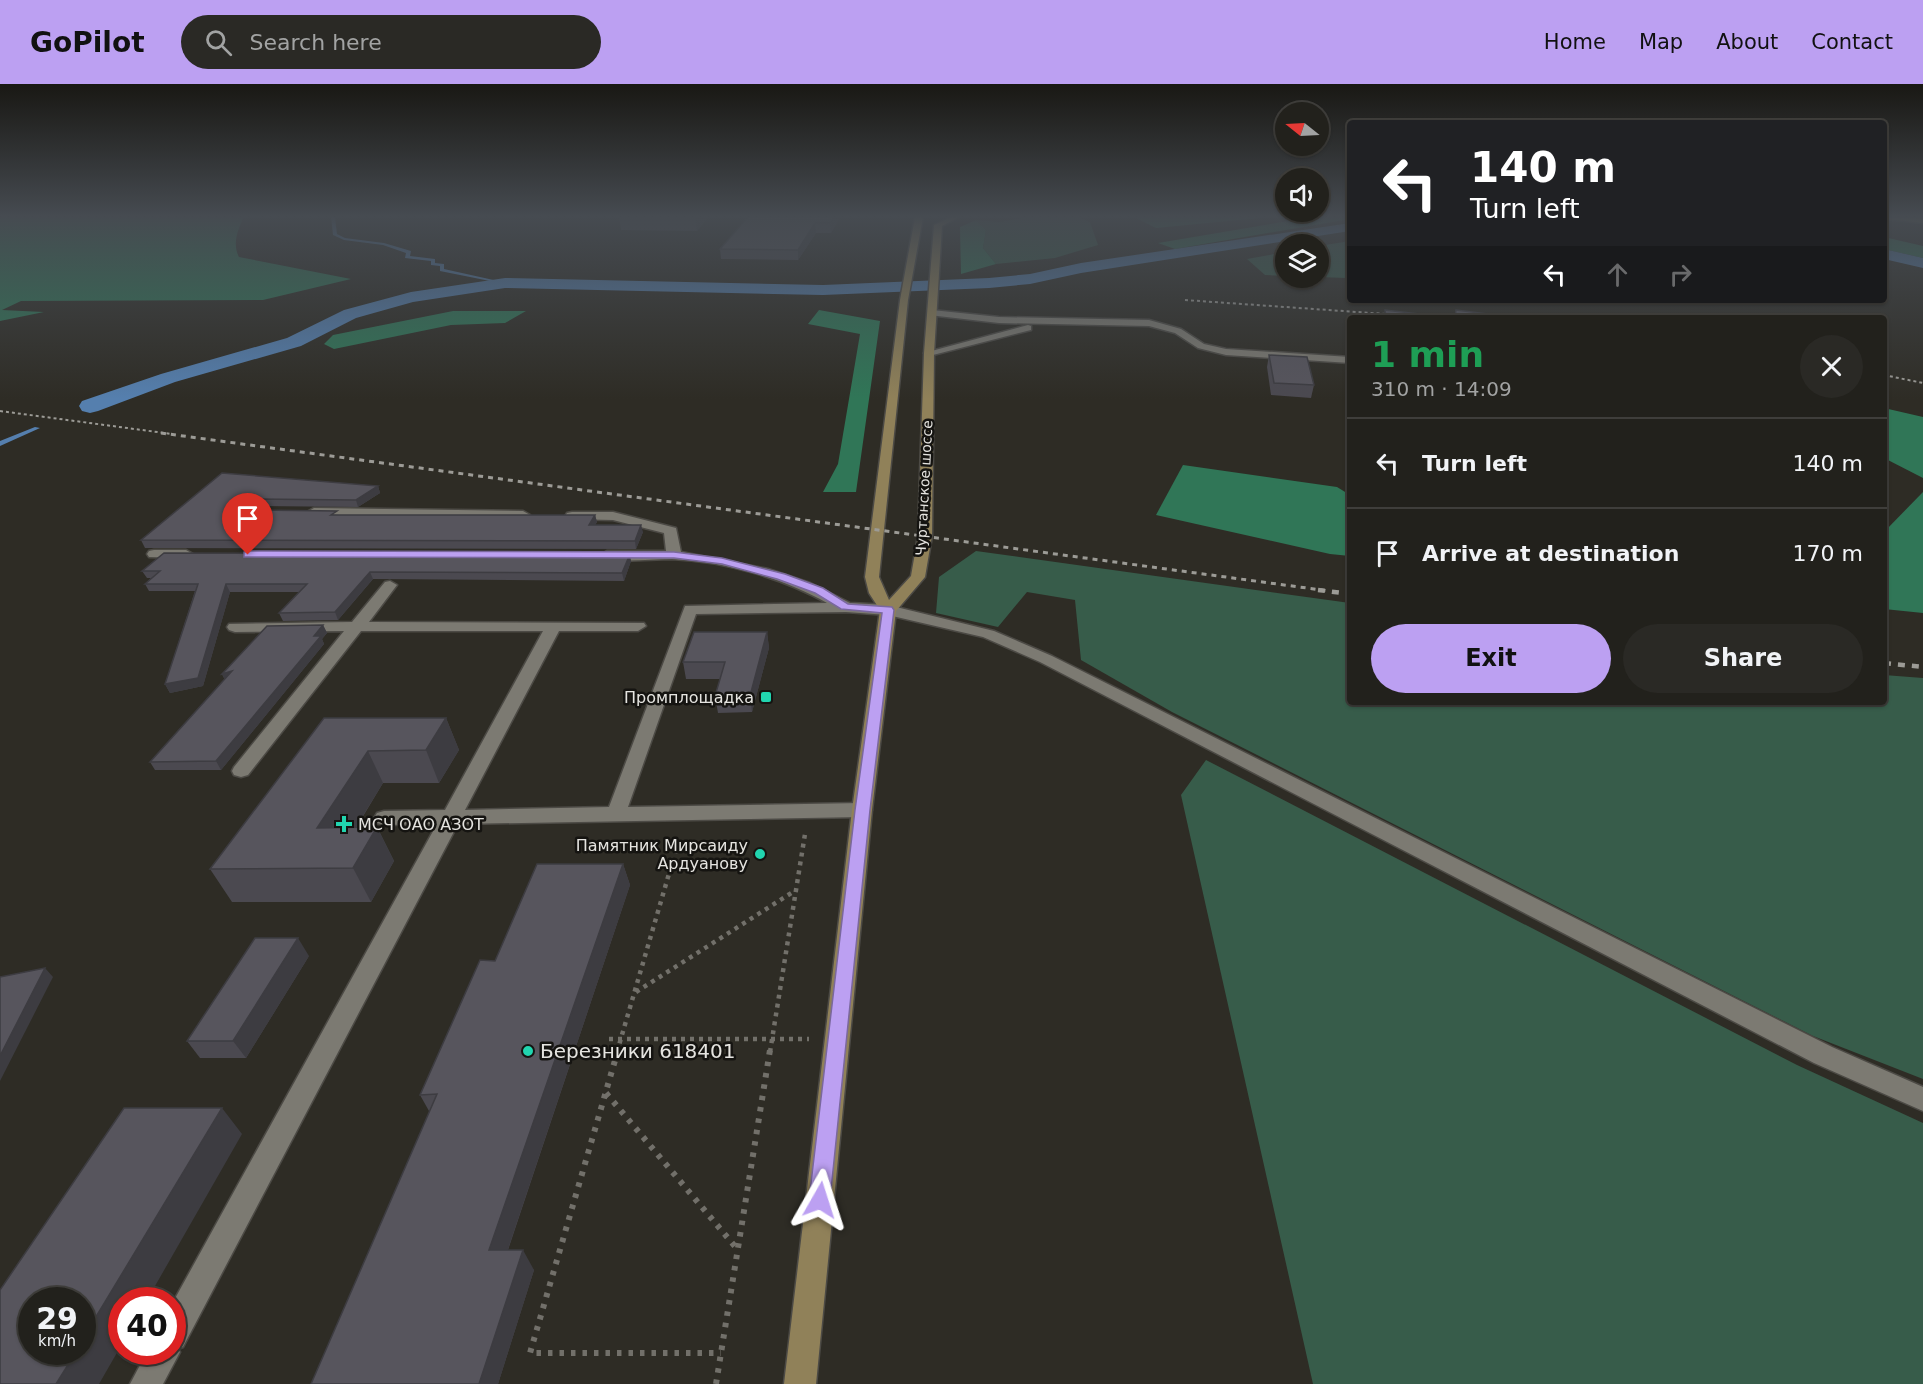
<!DOCTYPE html>
<html lang="en">
<head>
<meta charset="utf-8">
<style>
  :root { --surface:#22211c; --page:#2a2925; --text:#f1f3f6; --muted:#a2a3a3; --line:#3f3e3b; --accent:#bca0f2 }
  body { margin:0; font-family:"DejaVu Sans",sans-serif; background:var(--page); color:var(--text); height:100vh; display:flex; flex-direction:column; font-size:22px; white-space:nowrap }
  * { box-sizing:border-box; margin:0 }
  p { font-size:20px; color:var(--muted) }
  .icon { flex:none; width:33px; height:33px; fill:none; stroke:currentColor; stroke-width:2; stroke-linecap:round; stroke-linejoin:round }
  .map { position:relative; flex:1; overflow:hidden }
  .sheet { position:absolute; left:1347px; top:231px; width:540px; height:390px; display:flex; flex-direction:column; background:var(--surface); border-radius:6px; box-shadow:0 2px 4px #0004,0 0 0 2px var(--line) }
  .sheet>* { flex:none }
  .hud { position:absolute; left:1347px; top:36px; width:540px; height:183px; border-radius:6px; box-shadow:0 2px 4px #0004,0 0 0 2px var(--line); background:#202124; color:#fff; overflow:hidden }
  .needle { width:39px; rotate:288deg }
  .tools { position:absolute; left:1275px; top:18px; display:grid; gap:12px }
  .tools a { display:grid; place-items:center; width:54px; height:54px; border-radius:50%; background:var(--surface); box-shadow:0 2px 4px #0004,0 0 0 2px var(--line); font-size:30px }
  .speed { position:absolute; left:18px; top:1203px; display:flex; gap:12px; font-size:30px; font-weight:700; text-align:center }
  .speed>* { display:grid; place-content:center; width:78px; height:78px; border-radius:50%; background:var(--surface); box-shadow:0 2px 4px #0004,0 0 0 2px var(--line); line-height:1 }
  .speed small { font-size:15px; font-weight:400 }
  .speed .limit { border:9px solid #d22; background:#fff; color:#111 }
  .pin { position:absolute; display:grid; place-items:center; width:51px; height:51px; color:#fff; margin:-62px -26px; border-radius:50% 50% 50% 0; rotate:-45deg; box-shadow:0 0 6px #0007 }
  .pin .icon { rotate:45deg }
  .me { position:absolute; width:66px; margin:-33px; rotate:6deg; stroke-linejoin:round; filter:drop-shadow(0 0 4px #0008) }
  .turn { display:flex; align-items:center; gap:21px; height:126px; padding:0 24px; font-size:27px }
  .turn .icon { width:78px; height:78px; stroke-width:2.5 }
  .turn b { display:block; font-size:42px; line-height:51px }
  .lanes { display:flex; align-items:center; height:57px; padding:0 24px; background:#0003; justify-content:center; gap:30px; direction:ltr }
  .lanes .off { opacity:.35 }
  .round { display:grid; place-items:center; flex:none; width:63px; height:63px; border-radius:32px; background:var(--page) }
  .summary { display:flex; align-items:center; justify-content:space-between; height:102px; padding:0 24px }
  h1 { font-size:36px; font-weight:800; line-height:45px; color:#1e9e55 }
  .cta { display:flex; gap:12px; margin-top:auto; padding:12px 24px }
  .cta a { flex:1; height:69px; border-radius:36px; background:var(--accent); color:#111; font-size:24px; font-weight:800; line-height:69px; text-align:center }
  .cta a+a { background:var(--page); color:var(--text) }
  ul { padding:0; list-style:none }
  li { display:flex; align-items:center; gap:18px; height:90px; padding:0 24px; border-top:2px solid var(--line) }
  li div { flex:1 }
  li b { display:block; font-size:22px }
  li em { font-style:normal }
  header { display:flex; align-items:center; gap:36px; box-sizing:border-box; height:84px; padding:0 30px; background:var(--accent); color:#111 }
  header strong { font-size:28px }
  nav { display:flex; gap:33px; margin-inline-start:auto; font-size:21px }
  .search { width:420px; height:54px; background:var(--page); display:flex; align-items:center; gap:15px; box-sizing:border-box; padding:0 21px; border-radius:33px; color:var(--muted); font-size:22px }
  .map>svg:first-child { display:block }
  .green { fill:#375c4a }
  .forest { fill:#307657 }
  .lines { fill:none; stroke-linecap:round; stroke-linejoin:round }
  .stream { fill:#557fae; fill-rule:evenodd }
  .canal { fill:#557fae; fill-rule:evenodd }
  .lane-casing { stroke:#4c4a45; stroke-width:3 }
  .secondary-casing { stroke:#4c4a45; stroke-width:3 }
  .path-far1 { stroke:#72706a; stroke-width:4.5; stroke-dasharray:4 5; stroke-linecap:butt }
  .path { stroke:#72706a; stroke-width:6; stroke-dasharray:4.5 7; stroke-linecap:butt }
  .lane { fill:#7c7a72; fill-rule:evenodd }
  .secondary { fill:#908159; fill-rule:evenodd }
  .rail-far2 { stroke:#9c9b96; stroke-width:2; stroke-dasharray:3 3; stroke-linecap:butt }
  .rail-far1 { stroke:#9c9b96; stroke-width:3; stroke-dasharray:5 5; stroke-linecap:butt }
  .rail { stroke:#9c9b96; stroke-width:4.5; stroke-dasharray:7 7; stroke-linecap:butt }
  .wall { fill:#4b4950 }
  .shaded-wall { fill:#3d3c41 }
  .building { fill:#57555d; stroke:#3d3c41; stroke-width:1.5 }
  .route { fill:#bca0f2; stroke:#7a689d; stroke-width:1.5 }
  .poi-dot { fill:#21d5af; stroke:#151411; stroke-width:2 }
  .labels { text-anchor:middle; dominant-baseline:central; stroke-width:5; stroke-linejoin:round; paint-order:stroke }
  .far-street-label { font-size:14px; fill:#e5e4e0; stroke:#151411 }
  .poi-label { font-size:16px; fill:#e5e4e0; stroke:#151411; text-anchor:end }
  .near-poi-label { font-size:20px; fill:#e5e4e0; stroke:#151411; text-anchor:start }
</style>
</head>
<body>
<header>
<strong>GoPilot</strong>
<div class="search"><svg class="icon" aria-label="search" viewBox="0 0 24 24"><circle cx="10" cy="10" r="6"/><path d="M15 15l6 6"/></svg>Search here</div>
<nav><a>Home</a><a>Map</a><a>About</a><a>Contact</a></nav>
</header>
<div class="map">
<svg width="1923" height="1300" viewBox="0 0 1923 1300">
  <rect width="100%" height="100%" fill="#2e2c25"/>
  <g class="green">
    <polygon points="1028,133 1078,133 1090,138 1098,161 1055,174 996,180 983,164 986,146 976,136 999,138"/>
    <polygon points="1350,157 1350,199 1346,194 1319,193 1319,162"/>
    <polygon points="1285,168 1285,192 1265,191 1247,175"/>
    <polygon points="976,467 1350,519 1350,618 1884,618 1884,591 1923,594 1923,995 1813,952 1172,628 1081,576 1075,516 1027,508 998,543 936,529 939,493"/>
    <polygon points="1206,676 1797,981 1923,1039 1923,1300 1313,1300 1181,711"/>
  </g>
  <g class="forest">
    <path d="M0,133H244C238,145 232,160 239,173L351,195L263,216L21,217L2,226L44,228L0,237Z"/>
    <polygon points="1134,133 1270,133 1156,144"/>
    <polygon points="1312,133 1350,133 1350,135 1175,165 1158,159"/>
    <polygon points="976,136 986,146 983,164 996,180 961,190 960,143"/>
    <polygon points="1884,153 1923,162 1923,174 1884,165"/>
    <polygon points="819,226 880,237 856,408 823,408 838,380 860,250 808,240"/>
    <polygon points="453,227 526,227 505,239 451,241 334,265 324,260 333,251"/>
    <polygon points="1884,324 1923,333 1923,394 1884,374"/>
    <polygon points="1183,381 1337,403 1350,411 1350,472 1330,470 1156,431"/>
    <polygon points="1923,408 1923,529 1884,525 1884,448"/>
  </g>
  <g class="lines">
    <g class="stream">
      <polygon points="331,133 335,133 337,150 345,154 384,159 411,167 410,172 435,175 435,179 444,180 444,185 507,199 505,200 440,187 440,182 431,181 431,177 405,174 406,169 383,161 344,156 333,151"/>
      <polygon points="35,343 40,344 0,362 0,357"/>
    </g>
    <g class="canal">
      <polygon points="1350,139 1350,147 1081,189 1030,200 989,204 823,211 505,204 413,218 356,234 301,262 175,298 98,327 90,329 82,327 79,322 82,317 161,290 287,254 344,226 411,208 505,194 823,201 989,194 1030,190 1081,179"/>
      <polygon points="1884,165 1923,174 1923,184 1884,175"/>
    </g>
    <g class="lane-casing">
      <g id="lane">
        <polygon points="932,226 999,233 1149,236 1181,245 1204,260 1226,265 1350,273 1350,279 1226,271 1198,264 1175,249 1149,242 999,239 929,231 929,227"/>
        <polygon points="1028,241 1031,242 1031,246 929,272 924,269"/>
        <polygon points="314,424 523,427 530,431 523,435 309,431 307,428"/>
        <path d="M572,428H613L676,444L681,468L768,485L810,499L850,519L888,521L994,547L1052,572L1832,963L1923,1003V1027L1814,979L1040,578L983,553L888,531L846,528L696,530L628,723L862,719L869,721L872,726L869,731L862,733L458,740L183,1263L178,1265L180,1268L163,1300H130L147,1268H172V1220L437,740L384,741L377,739L374,734L377,729L384,727L445,726L543,547H361L248,691L241,693L234,691L232,687L234,683L344,547L235,548L229,546L227,543L229,540L352,538L385,498L390,497L397,501L369,538L644,539L646,542L638,547H559L465,726L609,723L685,522L827,519C782,494 724,477 672,475C649,475 624,479 602,474L600,471L607,467H666L664,449L613,436L567,435L565,432L567,429Z"/>
        <polygon points="154,466 186,466 193,470 186,474 149,473 147,470 149,467"/>
      </g>
    </g>
    <g class="secondary-casing">
      <g id="secondary">
        <polygon points="915,133 923,133 908,216 879,493 889,516 911,492 918,452 924,269 934,141 951,133 959,133 942,142 934,269 932,452 925,493 896,527 872,726 816,1300 784,1300 852,726 880,526 869,509 865,493 900,216"/>
        <polygon points="1884,133 1923,135 1923,139 1886,135"/>
      </g>
    </g>
    <g class="path-far1">
      <polyline points="636,908 796,806"/>
      <polyline points="609,955 809,955"/>
      <polyline points="617,968 680,752"/>
      <polyline points="770,968 805,750"/>
    </g>
    <g class="path">
      <polyline points="618,966 530,1269 721,1269"/>
      <polyline points="606,1009 738,1166"/>
      <polyline points="716,1300 770,966"/>
    </g>
    <use href="#lane" class="lane"/>
    <use href="#secondary" class="secondary"/>
    <g class="rail-far2">
      <polyline points="1185,216 1400,231"/>
      <polyline points="1884,291 1923,299"/>
      <polyline points="0,327 172,350"/>
    </g>
    <polyline class="rail-far1" points="161,349 1329,507"/>
    <g class="rail">
      <polyline points="1318,506 1350,510"/>
      <polyline points="1884,579 1923,583"/>
    </g>
  </g>
  <g class="wall">
    <polygon points="619,133 708,133 697,147 621,146"/>
    <polygon points="748,133 840,133 831,149 816,149 798,176 721,175 720,165"/>
    <polygon points="1269,271 1314,301 1311,314 1271,311 1267,283"/>
    <polygon points="222,389 378,402 380,409 358,423 258,422 251,426 339,431 595,431 597,438 595,441 643,448 636,465 145,464 141,456"/>
    <polygon points="631,477 624,497 373,495 338,536 283,537 279,529 300,508 230,508 203,602 170,609 165,600 195,507 149,507 145,500 151,494 147,494 142,487"/>
    <polygon points="323,541 327,549 322,555 324,560 221,686 155,686 150,678 225,596 222,590"/>
    <polygon points="767,548 769,564 752,628 718,629 715,612 720,595 686,595 683,578"/>
    <polygon points="324,634 446,634 459,666 439,699 383,699 356,744 377,743 394,777 371,818 232,818 210,785"/>
    <polygon points="623,780 630,801 508,1166 534,1186 498,1300 429,1027 420,1011"/>
    <polygon points="309,872 246,974 200,974 187,957"/>
  </g>
  <g class="shaded-wall">
    <polygon points="695,133 708,133 697,147"/>
    <polygon points="834,133 840,133 831,149 830,139"/>
    <polygon points="815,139 816,149 798,176 798,166"/>
    <polygon points="378,402 380,409 358,423 356,416"/>
    <polygon points="255,415 258,422 249,427 245,420"/>
    <polygon points="595,431 597,438 591,449 589,441"/>
    <polygon points="641,441 643,448 636,465 635,457"/>
    <polygon points="630,470 631,477 624,497 622,489"/>
    <polygon points="370,488 373,495 338,536 335,528"/>
    <polygon points="226,500 230,508 203,602 170,609 165,600"/>
    <polygon points="323,541 327,549 322,555 324,560 221,686 216,677"/>
    <polygon points="767,548 769,564 752,628 750,612"/>
    <polygon points="232,587 226,598 222,590"/>
    <polygon points="446,634 459,666 439,699 426,666"/>
    <polygon points="368,667 383,699 335,777 317,744"/>
    <polygon points="377,743 394,777 371,818 353,784"/>
    <polygon points="623,780 630,801 501,1186 489,1166"/>
    <polygon points="298,854 309,872 246,974 233,957"/>
    <polygon points="45,884 53,893 0,997 0,972"/>
    <polygon points="222,1024 242,1050 147,1216 122,1216 122,1260 99,1300 56,1300 76,1268 82,1268 82,1256"/>
    <polygon points="523,1166 534,1186 498,1300 479,1300"/>
  </g>
  <g class="building">
    <polygon points="748,133 834,133 830,139 815,139 798,166 720,165"/>
    <polygon points="1385,226 1454,234 1386,234"/>
    <polygon points="1456,226 1520,234 1455,234"/>
    <polygon points="1269,271 1307,273 1314,301 1274,299"/>
    <polygon points="222,389 378,402 356,416 255,415 245,420 250,426 337,427 331,431 595,431 589,441 641,441 635,457 141,456"/>
    <polygon points="164,469 630,470 622,489 370,488 335,528 279,529 307,500 226,500 198,594 165,600 198,500 145,500 160,487 142,487"/>
    <polygon points="323,541 314,552 321,552 216,677 150,678 232,587 222,590 267,542"/>
    <polygon points="694,548 767,548 750,612 715,612 725,578 683,578"/>
    <polygon points="324,634 446,634 426,666 368,667 317,744 377,743 353,784 210,785"/>
    <polygon points="537,780 623,780 489,1166 523,1166 479,1300 311,1300 437,1010 420,1011 480,876 495,877"/>
    <polygon points="255,854 298,854 233,957 187,957"/>
    <polygon points="45,884 0,972 0,893"/>
    <polygon points="124,1024 222,1024 82,1256 82,1216 32,1216 32,1268 76,1268 56,1300 0,1300 0,1206"/>
  </g>
  <linearGradient id="sky" x2="0" y2="1"><stop stop-color="#191814"/><stop offset="0.42" stop-color="#464b51"/><stop offset="1" stop-color="#464b51" stop-opacity="0"/></linearGradient>
  <rect width="1923" height="315" fill="url(#sky)"/>
  <polygon class="route" points="248,467 674,468 722,474 785,490 823,504 848,520 892,523 894,526 870,726 830,1116 827,1123 820,1126 812,1123 809,1116 855,726 882,529 841,525 815,509 777,495 722,480 674,474 244,473 244,468"/>
  <g class="poi-dot">
    <rect x="760" y="607" width="12" height="12" rx="3"/>
    <path d="M341 731h6v6h6v6h-6v6h-6v-6h-6v-6h6z"/>
    <circle cx="760" cy="770" r="6"/>
    <circle cx="528" cy="967" r="6"/>
  </g>
  <g class="labels">
    <g class="far-street-label">
      <text transform="translate(924 404) rotate(-87)">Чуртанское шоссе</text>
    </g>
    <g class="poi-label">
      <text x="754" y="613">Промплощадка</text>
      <text x="358" y="740" text-anchor="start">МСЧ ОАО АЗОТ</text>
      <text x="748" y="761">Памятник Мирсаиду<tspan x="748" dy="18">Ардуанову</tspan></text>
    </g>
    <g class="near-poi-label">
      <text x="540" y="967">Березники 618401</text>
    </g>
  </g>
</svg>
<div class="tools">
<a><svg class="needle" viewBox="-14 -14 28 28"><path d="M0-13l5 13h-10z" fill="#e53935"/><path d="M0 13l5-13h-10z" fill="#a2a3a3"/></svg></a>
<a><svg class="icon" aria-label="sound" viewBox="0 0 24 24"><path d="M4 9h4l5-4v14l-5-4H4zM17 9q2 3 0 6"/></svg></a>
<a><svg class="icon" aria-label="layers" viewBox="0 0 24 24"><path d="M12 4l9 5-9 5-9-5zM3 14l9 5 9-5"/></svg></a>
</div>
<div class="speed"><div>29<small>km/h</small></div><div class="limit">40</div></div>
<div class="pin" style="left:248px;top:471px;background:#d93025"><svg class="icon" aria-label="arrive" viewBox="0 0 24 24"><path d="M6 21V4h12l-3 4 3 4H6"/></svg></div>
<svg class="me" style="left:820px;top:1116px" viewBox="-20 -20 40 40"><path d="M0-17L14 15 0 8-14 15z" fill="#bca0f2" stroke="#fff" stroke-width="4"/></svg>
<div class="hud">
<div class="turn"><svg class="icon" aria-label="left" viewBox="0 0 24 24"><path d="M17 20v-9H6M10 6l-5 5 5 5"/></svg><div><b>140 m</b>Turn left</div></div>
<div class="lanes"><svg class="icon" aria-label="left" viewBox="0 0 24 24"><path d="M17 20v-9H6M10 6l-5 5 5 5"/></svg><svg class="icon off" aria-label="ahead" viewBox="0 0 24 24"><path d="M12 20V5M6 11l6-6 6 6"/></svg><svg class="icon off" aria-label="right" viewBox="0 0 24 24"><path d="M7 20v-9h11M14 6l5 5-5 5"/></svg></div>
</div>
<section class="sheet">
<div class="summary"><div><h1>1 min</h1><p>310 m · 14:09</p></div><a class="round"><svg class="icon" aria-label="close" viewBox="0 0 24 24"><path d="M6 6l12 12M18 6L6 18"/></svg></a></div>
<ul>
<li><svg class="icon" aria-label="left" viewBox="0 0 24 24"><path d="M17 20v-9H6M10 6l-5 5 5 5"/></svg><div><b>Turn left</b></div><em>140 m</em></li>
<li><svg class="icon" aria-label="arrive" viewBox="0 0 24 24"><path d="M6 21V4h12l-3 4 3 4H6"/></svg><div><b>Arrive at destination</b></div><em>170 m</em></li>
</ul>
<div class="cta"><a>Exit</a><a>Share</a></div>
</section>
</div>
</body>
</html>
